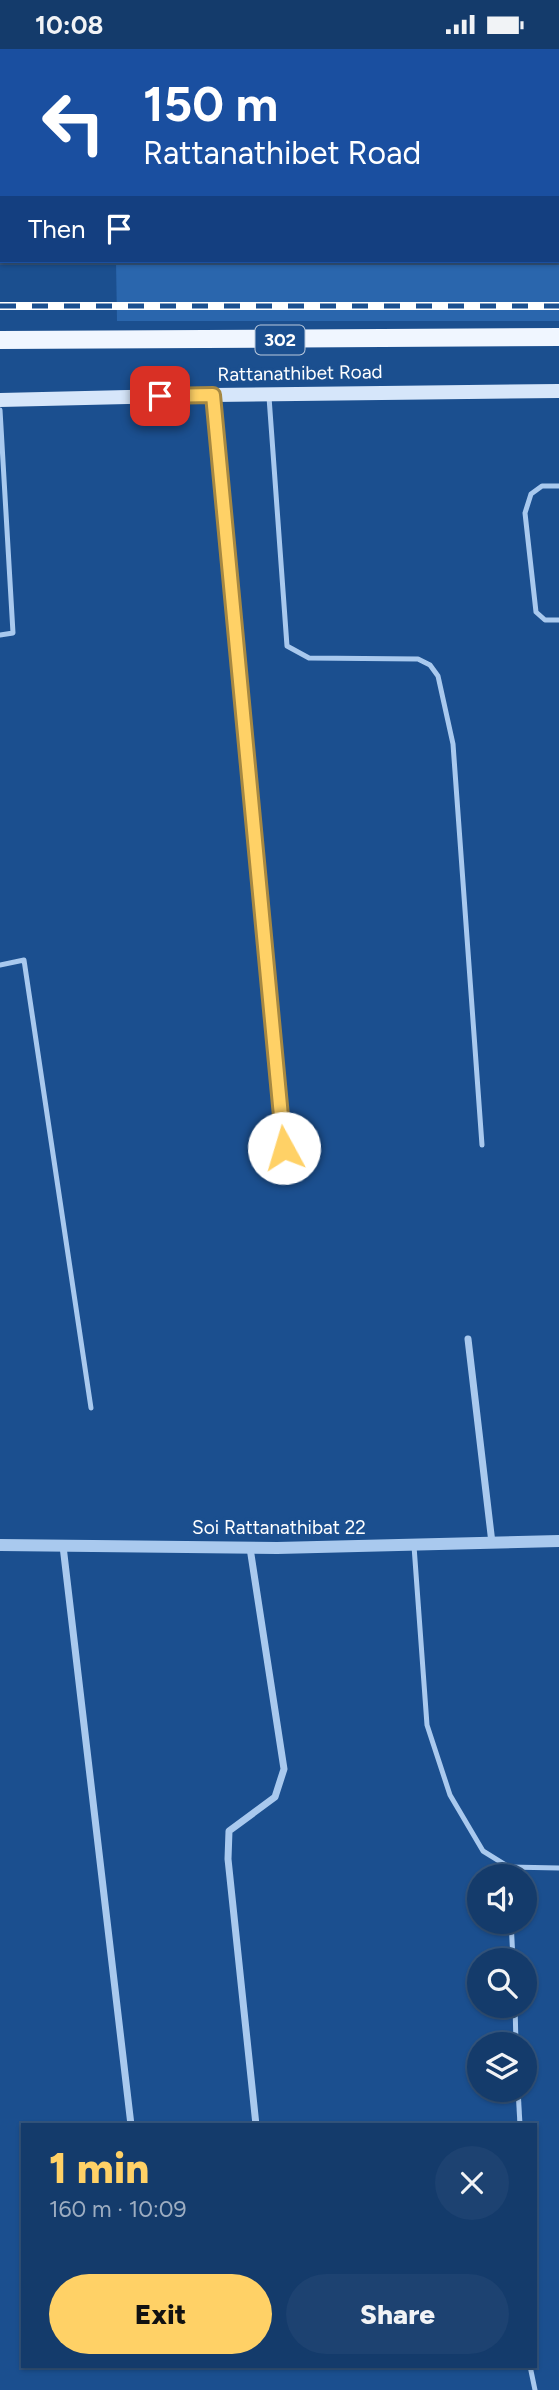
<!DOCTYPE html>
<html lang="en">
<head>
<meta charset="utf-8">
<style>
  :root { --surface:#143b6b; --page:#1d4271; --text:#f1f3f6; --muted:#9dadc1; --line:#33557e; --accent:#ffd166 }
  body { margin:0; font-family:Figtree,sans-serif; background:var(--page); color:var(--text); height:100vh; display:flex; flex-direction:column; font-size:26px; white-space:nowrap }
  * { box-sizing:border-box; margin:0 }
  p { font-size:23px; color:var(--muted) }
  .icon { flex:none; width:38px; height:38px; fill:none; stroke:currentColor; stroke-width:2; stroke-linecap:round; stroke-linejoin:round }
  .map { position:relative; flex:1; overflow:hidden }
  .panel { position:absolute; left:21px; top:2074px; width:516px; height:245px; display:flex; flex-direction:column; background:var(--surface); border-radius:0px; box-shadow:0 2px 5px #0004,0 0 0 2px var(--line) }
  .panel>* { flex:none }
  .hud { position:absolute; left:0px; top:0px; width:560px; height:214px; box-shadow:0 2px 5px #0004,0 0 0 2px var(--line); background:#1a4fa0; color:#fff; overflow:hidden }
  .buttons { position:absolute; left:467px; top:1815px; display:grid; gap:14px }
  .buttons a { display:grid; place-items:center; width:70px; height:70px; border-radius:50%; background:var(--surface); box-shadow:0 2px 5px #0004,0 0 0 2px var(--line); font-size:35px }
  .pin { position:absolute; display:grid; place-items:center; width:60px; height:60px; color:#fff; margin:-30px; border-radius:14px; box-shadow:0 4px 10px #0006 }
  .me { position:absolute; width:77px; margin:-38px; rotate:354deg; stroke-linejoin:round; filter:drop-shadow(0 0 5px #0008) }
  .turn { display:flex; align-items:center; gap:24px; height:147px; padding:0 28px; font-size:32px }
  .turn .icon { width:91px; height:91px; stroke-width:2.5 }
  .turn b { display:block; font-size:49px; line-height:60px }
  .then { display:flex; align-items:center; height:66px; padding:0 28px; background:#0003; gap:14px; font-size:26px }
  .round { display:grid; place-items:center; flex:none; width:74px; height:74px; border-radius:37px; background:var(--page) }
  .head { display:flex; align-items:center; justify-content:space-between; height:119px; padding:0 28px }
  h1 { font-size:42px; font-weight:800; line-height:52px; color:var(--accent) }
  .action { display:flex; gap:14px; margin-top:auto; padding:14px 28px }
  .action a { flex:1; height:80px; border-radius:42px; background:var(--accent); color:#111; font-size:28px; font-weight:800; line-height:80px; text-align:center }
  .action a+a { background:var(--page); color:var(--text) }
  .status { display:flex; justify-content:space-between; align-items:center; height:49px; padding:0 35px; background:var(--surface); direction:ltr }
  .status svg { height:19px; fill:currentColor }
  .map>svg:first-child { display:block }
  .building { fill:#2a66ad }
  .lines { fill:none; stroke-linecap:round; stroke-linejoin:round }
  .service { stroke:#a9c9ee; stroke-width:5 }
  .minor { stroke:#a9c9ee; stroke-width:7 }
  .tertiary { stroke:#a9c9ee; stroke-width:12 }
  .secondary { stroke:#d6e6fa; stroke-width:14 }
  .primary { stroke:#f0f6ff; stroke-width:18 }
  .rail-casing { stroke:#fff; stroke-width:8 }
  .rail { stroke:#1b4f8f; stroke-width:5; stroke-dasharray:16; stroke-linecap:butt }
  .route-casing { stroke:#a68842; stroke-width:18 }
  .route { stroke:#ffd166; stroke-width:12 }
  .labels { text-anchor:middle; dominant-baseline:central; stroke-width:7; stroke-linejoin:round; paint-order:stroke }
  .shield { fill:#1b4f8f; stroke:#bbcadd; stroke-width:2 }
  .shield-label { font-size:18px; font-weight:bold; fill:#fff }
  .street-label { font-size:19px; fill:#fff; stroke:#1b4f8f }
</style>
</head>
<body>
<div class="status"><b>10:08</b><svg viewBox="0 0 49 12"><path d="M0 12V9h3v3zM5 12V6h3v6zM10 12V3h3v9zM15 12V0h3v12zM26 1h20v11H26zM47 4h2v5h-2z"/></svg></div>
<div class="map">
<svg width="559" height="2341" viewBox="0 0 559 2341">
  <rect width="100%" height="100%" fill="#1b4f8f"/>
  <polygon class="building" points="116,212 559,212 559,272 117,272"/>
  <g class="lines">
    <g class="service">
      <polyline points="269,348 287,597 309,609 418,610 430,616 438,627 453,695 482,1096"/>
      <polyline points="0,361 13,584 0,586"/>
      <polyline points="559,437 542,437 531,445 525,464 536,563 545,571 559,571"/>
      <polyline points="0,916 24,911 91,1359"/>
      <polyline points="414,1497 427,1676 450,1746 483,1802 509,1818 509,1827"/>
      <polyline points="509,1818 559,1819"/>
      <polyline points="511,1872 513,1911"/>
      <polyline points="515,1956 516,1995"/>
      <polyline points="518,2040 520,2076"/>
      <polyline points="530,2317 535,2341"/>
    </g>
    <g class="minor">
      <polyline points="113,0 113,2"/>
      <polyline points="248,0 248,2"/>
      <polyline points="213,347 284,1099"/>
      <polyline points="468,1290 492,1494"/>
      <polyline points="63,1497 131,2076"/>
      <polyline points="250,1499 284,1720 275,1748 229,1782 228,1810 256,2076"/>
    </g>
    <polyline class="tertiary" points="0,1496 277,1499 559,1492"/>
    <g class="secondary">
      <polyline points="558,129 559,129"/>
      <polyline points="0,141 2,141"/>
      <polyline points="0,351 213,346 559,342"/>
    </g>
    <g class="primary">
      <polyline points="558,180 559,180"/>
      <polyline points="0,186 2,186"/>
      <polyline points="0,291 559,288"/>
    </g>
    <g class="rail-casing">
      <g id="rail">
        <polyline points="558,191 559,191"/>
        <polyline points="0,196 2,196"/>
        <polyline points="0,257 559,257"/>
      </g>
    </g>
    <use href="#rail" class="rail"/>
  </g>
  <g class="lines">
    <g class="route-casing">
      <polyline id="route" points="160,347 213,346 284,1099"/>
    </g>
    <use href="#route" class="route"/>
  </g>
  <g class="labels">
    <rect class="shield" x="255.5" y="276.5" width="49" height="29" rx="5"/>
    <g class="shield-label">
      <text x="280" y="291">302</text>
    </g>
    <g class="street-label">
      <text transform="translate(300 324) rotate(-1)">Rattanathibet Road</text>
      <text x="279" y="1478">Soi Rattanathibat 22</text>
    </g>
  </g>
</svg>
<div class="buttons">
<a><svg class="icon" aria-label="sound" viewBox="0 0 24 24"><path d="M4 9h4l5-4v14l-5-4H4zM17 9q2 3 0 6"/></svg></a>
<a><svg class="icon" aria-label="search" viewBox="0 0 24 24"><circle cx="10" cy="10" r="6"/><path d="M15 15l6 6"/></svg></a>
<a><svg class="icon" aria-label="layers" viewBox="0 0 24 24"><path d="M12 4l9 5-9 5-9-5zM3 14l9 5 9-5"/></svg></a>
</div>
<div class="pin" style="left:160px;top:347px;background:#d93025"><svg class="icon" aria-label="arrive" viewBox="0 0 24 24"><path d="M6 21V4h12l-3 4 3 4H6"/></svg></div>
<svg class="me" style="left:284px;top:1099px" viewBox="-20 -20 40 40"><circle r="19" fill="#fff"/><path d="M0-13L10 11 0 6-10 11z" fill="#ffd166"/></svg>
<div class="hud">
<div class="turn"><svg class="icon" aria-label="left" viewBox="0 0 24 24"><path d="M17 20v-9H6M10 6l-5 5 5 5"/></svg><div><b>150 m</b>Rattanathibet Road</div></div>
<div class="then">Then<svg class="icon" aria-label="arrive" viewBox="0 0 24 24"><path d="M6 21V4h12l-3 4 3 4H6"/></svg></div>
</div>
<section class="panel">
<div class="head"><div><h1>1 min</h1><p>160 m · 10:09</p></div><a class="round"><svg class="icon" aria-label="close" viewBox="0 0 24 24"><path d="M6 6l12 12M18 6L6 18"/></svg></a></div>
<div class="action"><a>Exit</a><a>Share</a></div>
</section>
</div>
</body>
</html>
